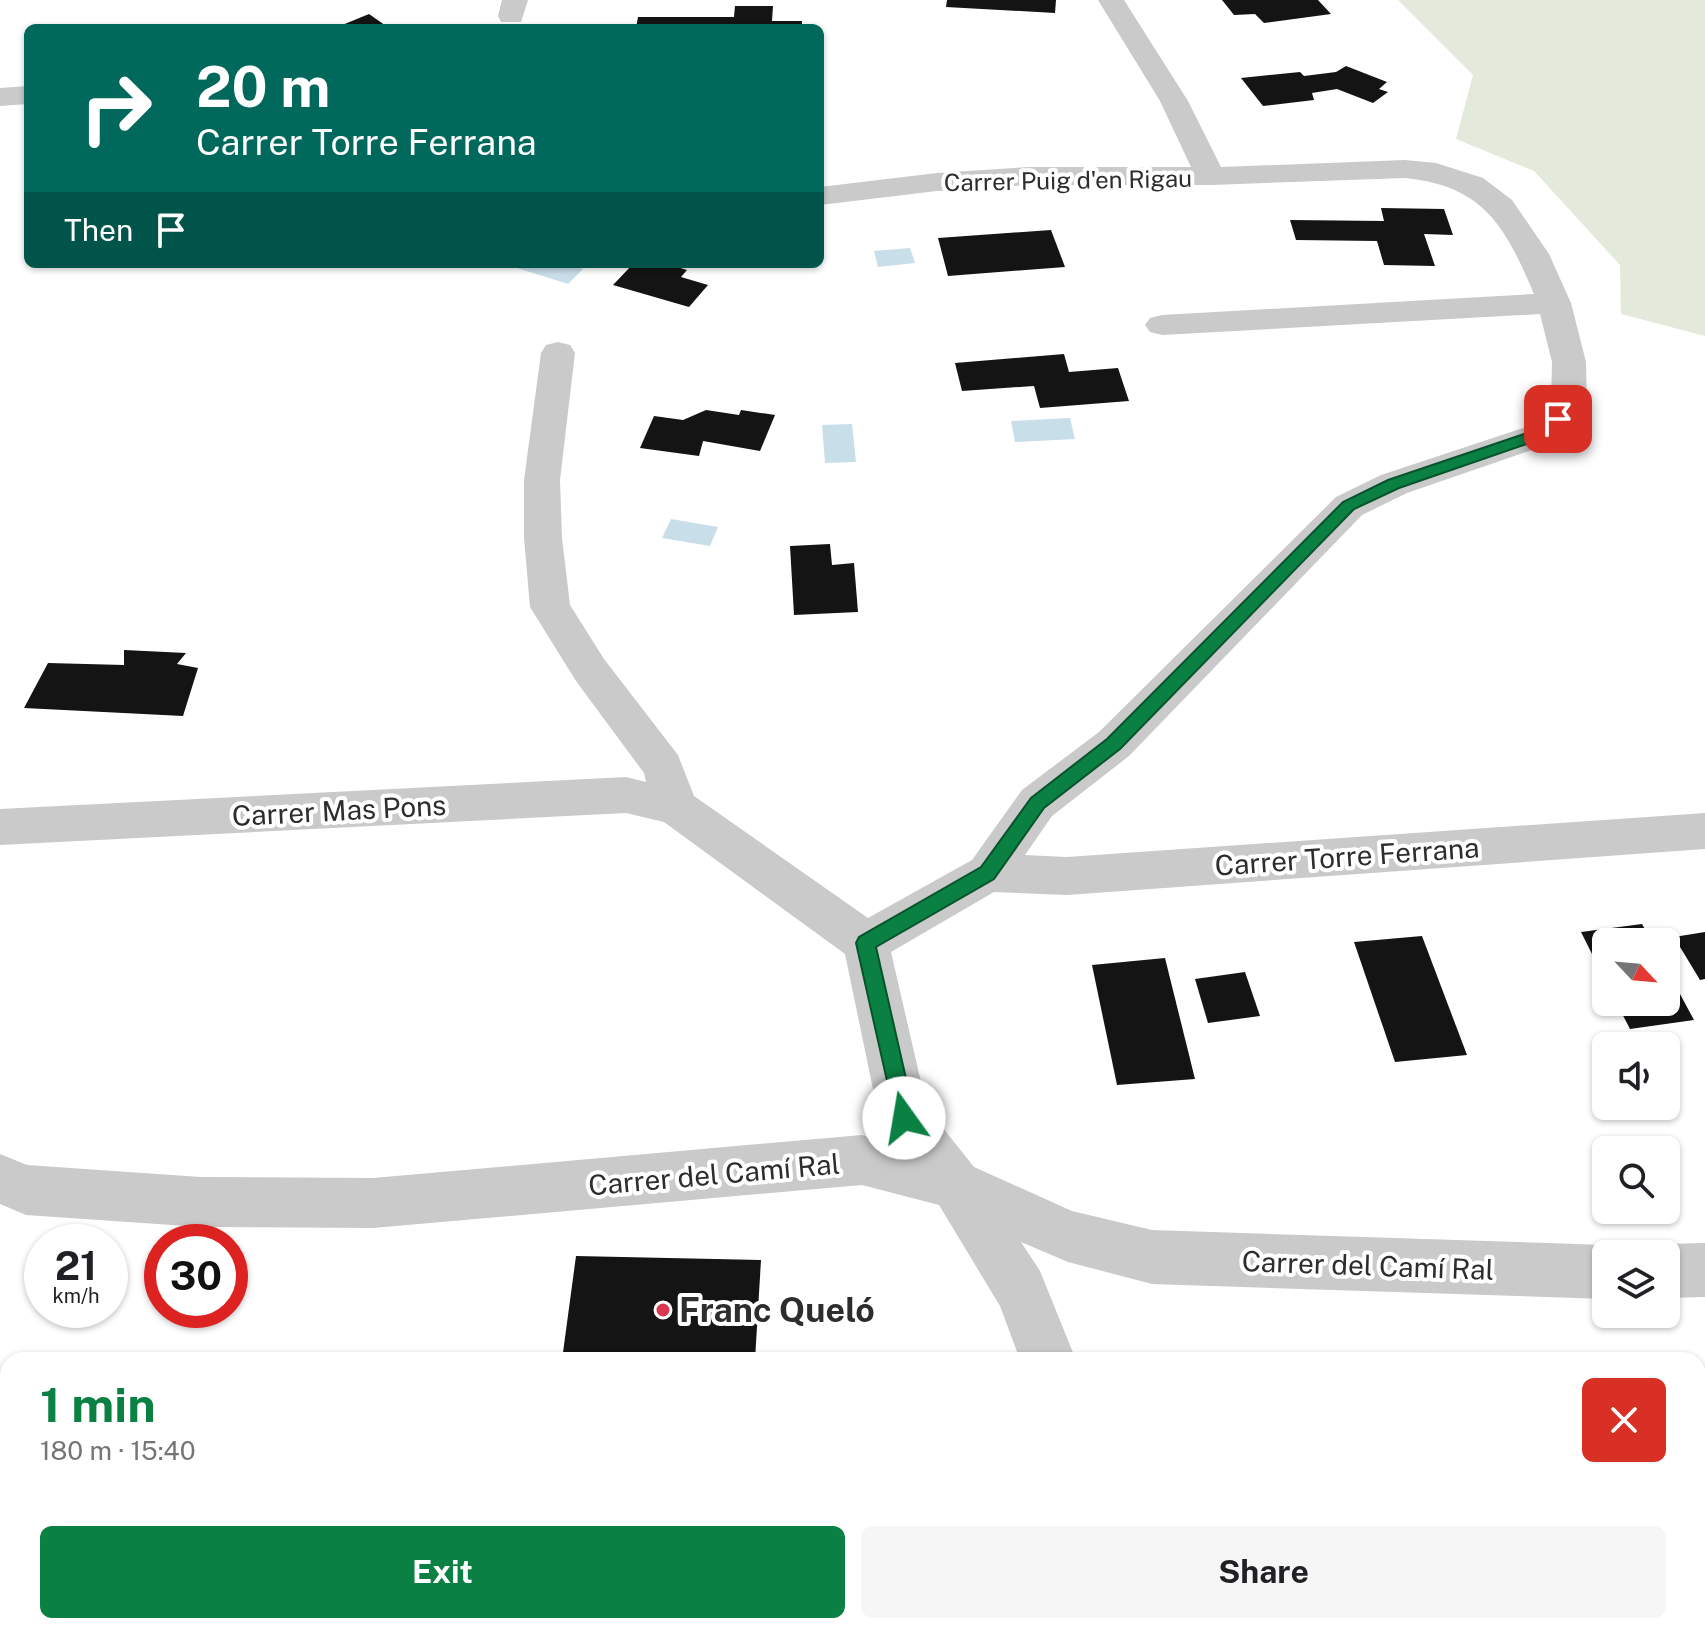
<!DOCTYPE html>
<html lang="en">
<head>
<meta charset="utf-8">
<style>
  :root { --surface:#fff; --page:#f6f6f6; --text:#202124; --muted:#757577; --accent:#0b8043 }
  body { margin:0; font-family:"Public Sans",sans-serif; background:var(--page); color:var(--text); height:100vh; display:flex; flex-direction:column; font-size:30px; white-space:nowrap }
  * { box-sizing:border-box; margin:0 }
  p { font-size:26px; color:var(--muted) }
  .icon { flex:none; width:44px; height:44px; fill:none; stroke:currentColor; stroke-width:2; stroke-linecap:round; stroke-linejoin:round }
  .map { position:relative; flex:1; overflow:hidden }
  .drawer { position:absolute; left:0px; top:1352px; width:1706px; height:282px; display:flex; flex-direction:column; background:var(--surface); border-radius:24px 24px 0 0; box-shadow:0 2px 6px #0004 }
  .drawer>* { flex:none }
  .hud { position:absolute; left:24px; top:24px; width:800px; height:244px; border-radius:12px; box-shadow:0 2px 6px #0004; background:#00695c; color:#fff; overflow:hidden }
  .needle { width:52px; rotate:116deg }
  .fabs { position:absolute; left:1592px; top:928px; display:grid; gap:16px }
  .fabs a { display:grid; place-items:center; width:88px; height:88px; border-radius:12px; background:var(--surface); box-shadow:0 2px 6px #0004; font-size:40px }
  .speed { position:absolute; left:24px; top:1224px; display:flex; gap:16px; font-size:40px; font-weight:700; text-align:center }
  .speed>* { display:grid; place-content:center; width:104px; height:104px; border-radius:50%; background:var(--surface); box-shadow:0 2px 6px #0004; line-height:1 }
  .speed small { font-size:20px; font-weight:400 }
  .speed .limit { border:12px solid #d22; background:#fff; color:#111 }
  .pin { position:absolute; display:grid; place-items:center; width:68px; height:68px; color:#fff; margin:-34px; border-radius:16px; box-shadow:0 4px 12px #0006 }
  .me { position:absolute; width:88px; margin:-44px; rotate:347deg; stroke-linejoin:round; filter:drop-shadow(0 0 6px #0008) }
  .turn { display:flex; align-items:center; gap:28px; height:168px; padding:0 40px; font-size:36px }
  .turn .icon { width:104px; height:104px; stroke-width:2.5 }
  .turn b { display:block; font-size:56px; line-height:68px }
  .then { display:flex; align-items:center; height:76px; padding:0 40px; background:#0003; gap:16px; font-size:30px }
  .round { display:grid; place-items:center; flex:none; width:84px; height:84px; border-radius:12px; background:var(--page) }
  .headline { display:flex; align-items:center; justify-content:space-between; height:136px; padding:0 40px }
  h1 { font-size:48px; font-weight:700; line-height:60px; color:var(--accent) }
  .action { display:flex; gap:16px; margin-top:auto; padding:16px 40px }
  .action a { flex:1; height:92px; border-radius:12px; background:var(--accent); color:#fff; font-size:32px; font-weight:700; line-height:92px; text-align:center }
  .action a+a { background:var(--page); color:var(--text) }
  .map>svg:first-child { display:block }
  .green { fill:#e4eadb }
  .water { fill:#c8dee9 }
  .building { fill:#141414 }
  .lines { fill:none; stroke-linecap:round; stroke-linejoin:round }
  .minor { fill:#cacaca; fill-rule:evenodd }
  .route { fill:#0b8043; stroke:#07532c; stroke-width:2 }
  .poi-dot { fill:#db3750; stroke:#fff; stroke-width:3 }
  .labels { text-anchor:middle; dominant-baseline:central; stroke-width:8; stroke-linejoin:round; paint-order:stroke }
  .far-street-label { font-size:24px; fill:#2d2d2d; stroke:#fff }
  .street-label { font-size:28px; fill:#2d2d2d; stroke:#fff }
  .near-poi-label { font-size:34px; font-weight:bold; fill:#2d2d2d; stroke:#fff; text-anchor:start }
</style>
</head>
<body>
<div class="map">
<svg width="1705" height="1633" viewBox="0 0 1705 1633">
  <rect width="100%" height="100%" fill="#fff"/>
  <polygon class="green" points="1398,0 1705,0 1705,336 1621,314 1620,265 1534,171 1456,139 1473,75"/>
  <g class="water">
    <polygon points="910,248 915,263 878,267 874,251"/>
    <polygon points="521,264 566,264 583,269 568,284 517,268"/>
    <polygon points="1070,418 1075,439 1015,442 1011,421"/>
    <polygon points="852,424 856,462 825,463 822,425"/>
    <polygon points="671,519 718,527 710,546 662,538"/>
  </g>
  <g class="building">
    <polygon points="947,0 1056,0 1055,13 946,7"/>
    <polygon points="1222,0 1318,0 1331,14 1264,23 1255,14 1234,15"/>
    <polygon points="735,6 773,6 772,21 802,21 802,28 636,28 638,17 734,17"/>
    <polygon points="369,14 389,28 335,28"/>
    <polygon points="1346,66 1387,82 1379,89 1388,92 1373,103 1337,89 1312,93 1314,100 1263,106 1241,78 1300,72 1304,76 1336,72"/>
    <polygon points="1381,208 1444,209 1453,235 1424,234 1435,266 1384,265 1377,241 1296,240 1290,220 1384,221"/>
    <polygon points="1051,230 1065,267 948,276 938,238"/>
    <polygon points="633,264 667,264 687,270 681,277 708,285 689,307 613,285"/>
    <polygon points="1064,354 1069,372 1118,368 1129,401 1040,408 1034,386 962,391 955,363"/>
    <polygon points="706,410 739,415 741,410 775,415 760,451 703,441 699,456 640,448 654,416 683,420"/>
    <polygon points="830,544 832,565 854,563 858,612 794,615 790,546"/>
    <polygon points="124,650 186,653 177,664 198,668 183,716 24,708 48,663 124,665"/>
    <polygon points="1642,924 1652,942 1606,942 1606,982 1581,932"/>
    <polygon points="1705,932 1705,979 1700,980 1674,937"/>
    <polygon points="1422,936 1467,1055 1395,1062 1354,942"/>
    <polygon points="1165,958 1195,1079 1117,1085 1092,965"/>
    <polygon points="1666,968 1694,1020 1630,1029 1616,1002 1666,1002"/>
    <polygon points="1245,972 1260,1016 1208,1023 1195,979"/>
    <polygon points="576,1256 761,1260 755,1360 562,1360"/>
  </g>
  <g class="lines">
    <g class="minor">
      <polygon points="502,0 528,0 521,22 501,22 498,16"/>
      <path d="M1098,0H1124L1188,101L1221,167L1405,160L1436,163L1483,178L1512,200L1549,254L1571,303L1586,362L1587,406L1561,440L1407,493L1362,515L1129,756L1052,816L1025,855L1067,857L1705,813V849L1067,895L994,892L891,952L927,1108L974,1167L1072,1211L1152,1230L1606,1245L1625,1254H1606V1299L1152,1284L1068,1262L1021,1242L1040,1271L1076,1360H1020L1000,1306L939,1205L862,1185L373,1228L201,1227L26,1215L0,1204V1154L27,1165L201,1177L373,1178L862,1135L893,1144L879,1118L845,954L664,822L626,813L0,845V809L626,777L646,782L644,773L576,681L530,607L524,538V480L541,353L546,345L558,342L570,345L575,353L560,480L562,538L570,605L604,659L678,755L694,796L868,918L972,860L1022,790L1099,732L1336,497L1381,475L1535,424L1551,404L1552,362L1540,314L1162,335L1150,332L1145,325L1150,318L1162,315L1534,294C1505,226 1484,186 1405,178L1211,185H1029L937,191L820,205V187L937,173L1029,167H1191L1160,101Z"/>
      <polygon points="28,86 28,104 0,106 0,88"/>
      <polygon points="1705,1243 1705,1297 1666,1298 1666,1254 1647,1252 1666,1244"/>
      <polygon points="1120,1626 1182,1626 1185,1633 1123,1633"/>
    </g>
  </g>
  <polygon class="route" points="1558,414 1566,419 1553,435 1399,488 1354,509 1120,749 1044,808 994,879 876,947 915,1118 912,1125 904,1128 897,1125 856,943 859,937 981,867 1031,798 1107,739 1343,502 1388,480 1542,428 1553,415"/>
  <circle class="poi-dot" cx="663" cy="1310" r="8"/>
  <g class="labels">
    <g class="far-street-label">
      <text transform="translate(1068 180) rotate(-1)">Carrer Puig d'en Rigau</text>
    </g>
    <g class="street-label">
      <text transform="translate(339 810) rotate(-3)">Carrer Mas Pons</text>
      <text transform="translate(1347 856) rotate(-4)">Carrer Torre Ferrana</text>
      <text transform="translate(714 1174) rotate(-5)">Carrer del Camí Ral</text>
      <text transform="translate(1368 1265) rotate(2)">Carrer del Camí Ral</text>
    </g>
    <g class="near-poi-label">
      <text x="679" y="1310">Franc Queló</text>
    </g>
  </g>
</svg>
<div class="fabs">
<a><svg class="needle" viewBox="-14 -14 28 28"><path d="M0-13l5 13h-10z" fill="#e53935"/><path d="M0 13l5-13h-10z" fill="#757577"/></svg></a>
<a><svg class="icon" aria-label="sound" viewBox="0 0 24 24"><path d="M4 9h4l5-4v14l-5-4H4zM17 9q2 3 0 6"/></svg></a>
<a><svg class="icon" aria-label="search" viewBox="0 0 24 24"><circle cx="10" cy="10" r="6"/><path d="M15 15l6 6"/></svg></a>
<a><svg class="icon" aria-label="layers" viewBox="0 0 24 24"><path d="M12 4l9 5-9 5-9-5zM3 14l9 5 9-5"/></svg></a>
</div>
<div class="speed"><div>21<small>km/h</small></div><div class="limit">30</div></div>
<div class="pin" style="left:1558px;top:419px;background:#d93025"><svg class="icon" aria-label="arrive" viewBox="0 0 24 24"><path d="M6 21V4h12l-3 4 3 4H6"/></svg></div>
<svg class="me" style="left:904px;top:1118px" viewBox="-20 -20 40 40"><circle r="19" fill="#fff"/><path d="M0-13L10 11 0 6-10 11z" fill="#0b8043"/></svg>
<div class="hud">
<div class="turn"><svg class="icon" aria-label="right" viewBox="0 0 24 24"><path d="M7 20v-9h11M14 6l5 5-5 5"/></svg><div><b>20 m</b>Carrer Torre Ferrana</div></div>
<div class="then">Then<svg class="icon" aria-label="arrive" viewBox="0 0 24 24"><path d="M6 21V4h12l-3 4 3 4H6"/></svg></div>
</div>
<section class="drawer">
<div class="headline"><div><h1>1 min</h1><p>180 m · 15:40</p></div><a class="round" style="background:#d93025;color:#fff"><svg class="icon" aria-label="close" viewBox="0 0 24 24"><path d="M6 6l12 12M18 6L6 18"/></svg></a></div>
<div class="action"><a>Exit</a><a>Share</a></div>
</section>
</div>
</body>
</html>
